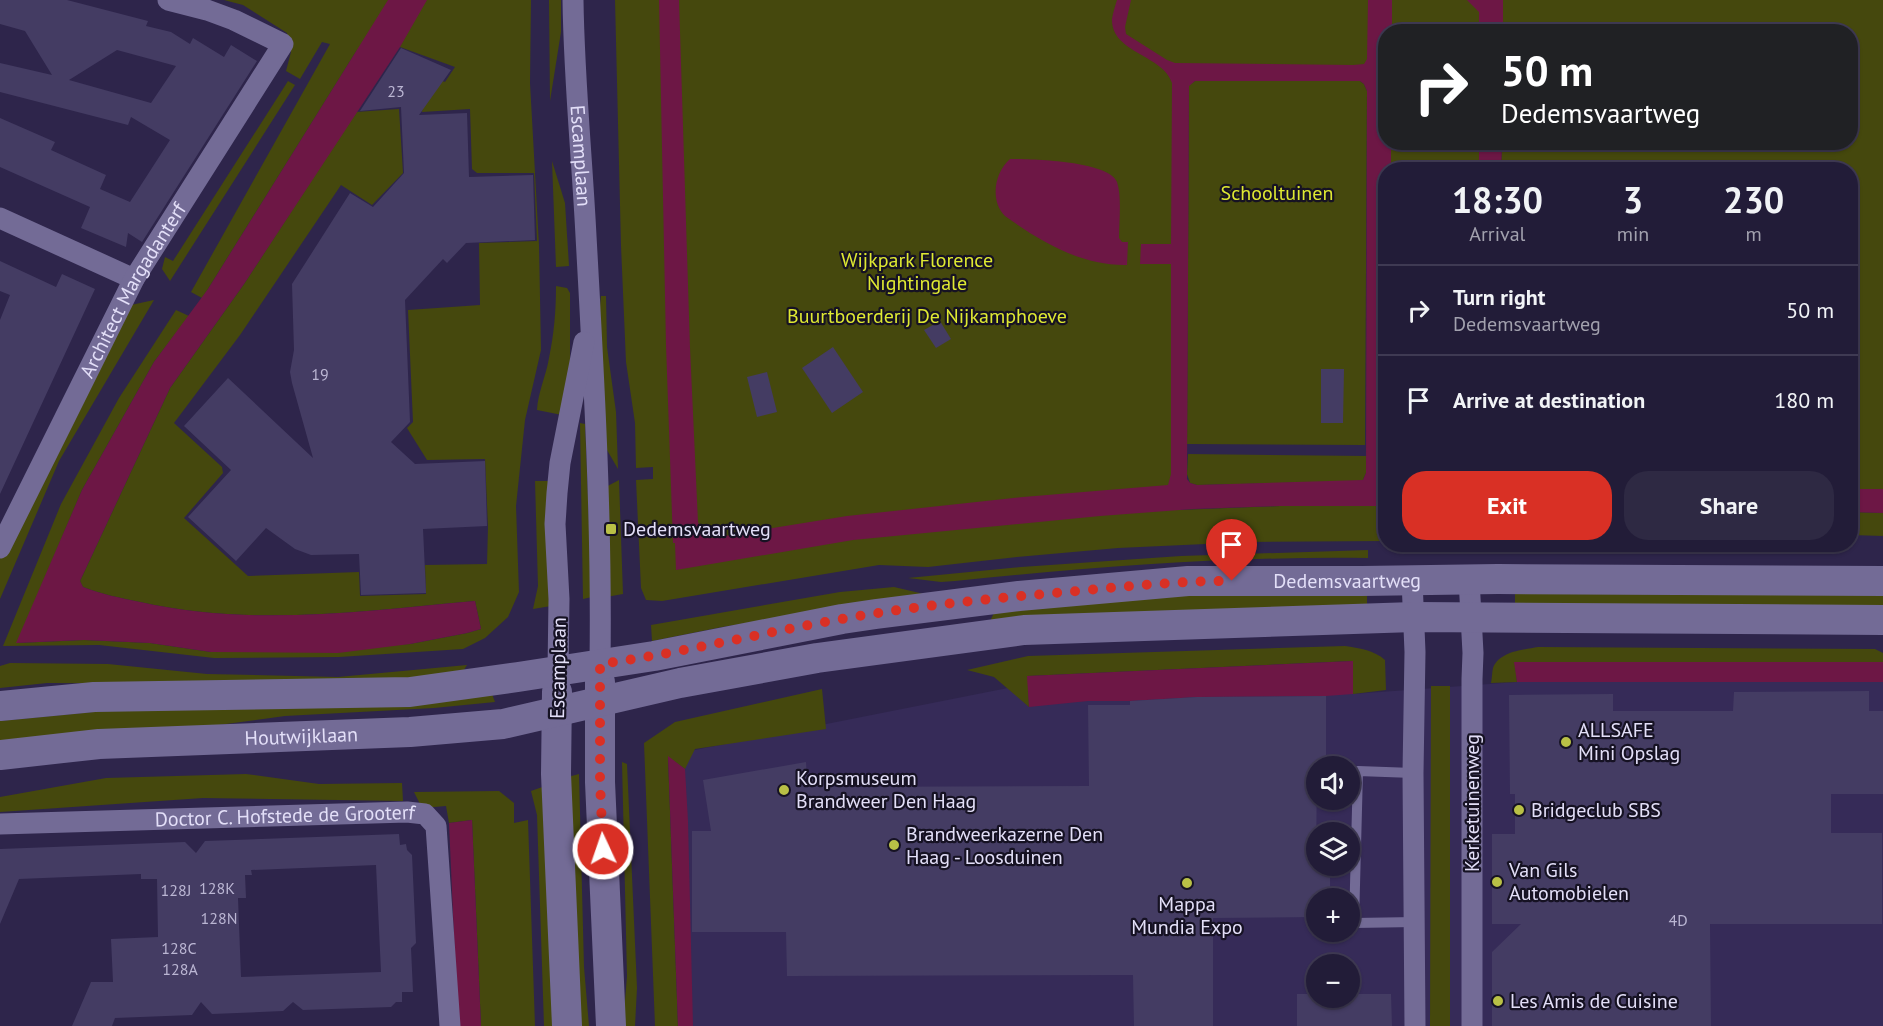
<!DOCTYPE html>
<html lang="en">
<head>
<meta charset="utf-8">
<style>
  :root { --surface:#221c38; --page:#2e2943; --text:#f1f3f6; --muted:#a2a1ae; --line:#3f3a53; --accent:#d93025 }
  body { margin:0; font-family:"PT Sans",sans-serif; background:var(--page); color:var(--text); height:100vh; display:flex; flex-direction:column; font-size:22px; white-space:nowrap }
  * { box-sizing:border-box; margin:0 }
  p { font-size:20px; color:var(--muted) }
  .icon { flex:none; width:33px; height:33px; fill:none; stroke:currentColor; stroke-width:2; stroke-linecap:round; stroke-linejoin:round }
  .map { position:relative; flex:1; overflow:hidden }
  .details { position:absolute; left:1378px; top:162px; width:480px; height:390px; display:flex; flex-direction:column; background:var(--surface); border-radius:24px; box-shadow:0 2px 4px #0004,0 0 0 2px var(--line) }
  .details>* { flex:none }
  .top-card { position:absolute; left:1378px; top:24px; width:480px; height:126px; border-radius:24px; box-shadow:0 2px 4px #0004,0 0 0 2px var(--line); background:#202124; color:#fff; overflow:hidden }
  .fabs { position:absolute; left:1306px; top:756px; display:grid; gap:12px }
  .fabs a { display:grid; place-items:center; width:54px; height:54px; border-radius:50%; background:var(--surface); box-shadow:0 2px 4px #0004,0 0 0 2px var(--line); font-size:30px }
  .pin { position:absolute; display:grid; place-items:center; width:51px; height:51px; color:#fff; margin:-62px -26px; border-radius:50% 50% 50% 0; rotate:-45deg; box-shadow:0 0 6px #0007 }
  .pin .icon { rotate:45deg }
  .me { position:absolute; width:66px; margin:-33px; rotate:357deg; stroke-linejoin:round; filter:drop-shadow(0 0 4px #0008) }
  .turn { display:flex; align-items:center; gap:21px; height:126px; padding:0 24px; font-size:27px }
  .turn .icon { width:78px; height:78px; stroke-width:2.5 }
  .turn b { display:block; font-size:42px; line-height:51px }
  .eta { display:flex; justify-content:space-evenly; align-items:center; height:102px; text-align:center }
  .eta b { font-size:36px; font-weight:600; line-height:42px }
  .action { display:flex; gap:12px; margin-top:auto; padding:12px 24px }
  .action a { flex:1; height:69px; border-radius:24px; background:var(--accent); color:#fff; font-size:24px; font-weight:600; line-height:69px; text-align:center }
  .action a+a { background:var(--page); color:var(--text) }
  ul { padding:0; list-style:none }
  li { display:flex; align-items:center; gap:18px; height:90px; padding:0 24px; border-top:2px solid var(--line) }
  li div { flex:1 }
  li b { display:block; font-size:22px }
  li em { font-style:normal }
  .map>svg:first-child { display:block }
  .built { fill:#362b58; fill-rule:evenodd }
  .green { fill:#45480d; fill-rule:evenodd }
  .water { fill:#6d1745; fill-rule:evenodd }
  .building { fill:#443c63; fill-rule:evenodd }
  .lines { fill:none; stroke-linecap:round; stroke-linejoin:round }
  .lane { stroke:#736b96; stroke-width:10 }
  .street { stroke:#736b96; stroke-width:21 }
  .secondary { stroke:#736b96; stroke-width:30 }
  .route { stroke:#d93025; stroke-width:10; stroke-dasharray:0 18 }
  .poi-dot { fill:#b9c046; stroke:#161223; stroke-width:2 }
  .labels { text-anchor:middle; dominant-baseline:central; stroke-width:4.5; stroke-linejoin:round; paint-order:stroke }
  .number-label { font-size:16px; fill:#bbb6d3 }
  .street-label { font-size:20px; fill:#e3dff8; stroke:#161223 }
  .park-label { font-size:20px; fill:#dfe932; stroke:#161223 }
  .poi-label { font-size:20px; fill:#e3dff8; stroke:#161223; text-anchor:start }
</style>
</head>
<body>
<div class="map">
<svg width="1883" height="1026" viewBox="0 0 1883 1026">
  <rect width="100%" height="100%" fill="#2e254b"/>
  <path class="built" d="M1517,682H1883V1026H681L675,754L1033,683L1353,694ZM1317,766H1350V800H1317ZM1317,832H1350V866H1317ZM1317,898H1350V932H1317ZM1317,964H1350V998H1317Z"/>
  <g class="green">
    <path d="M224,0H531L530,83L539,245L541,350L525,420L516,506L519,592L508,617L485,638L463,649L339,657L214,658L99,645L3,646L61,504L119,398L176,310L189,316L154,362L82,490L17,643L84,640L150,643L211,652L410,644L467,633L481,629L475,601C364,611 250,627 140,602C120,598 101,594 83,587L80,581L170,388L244,284L356,112L399,109L403,173L372,205L341,185L240,335L174,423L222,467L223,473L184,518L248,576L359,572L360,596L426,594L425,565L487,564L488,527L485,459L427,460L407,428L413,422L408,310L480,305L479,243L537,241L534,173H477L472,169L470,109L422,112L423,106L440,80L445,82L455,67L400,47L357,50L208,289L202,298L191,292L330,44L322,42L300,79L286,71L291,52L287,33L243,5Z"/>
    <polygon points="549,0 561,0 561,32 550,101"/>
    <path d="M615,0H1495V31L1386,32V142L1493,143V169L1386,170V541L1249,542L1118,548L1017,557L928,567L879,565L662,601L646,600L641,588L636,480L653,479V467L636,468L635,423L626,362L621,246ZM1187,77L1371,81L1378,506H1280L1177,510Z"/>
    <polygon points="1503,0 1883,0 1883,489 1851,489 1851,170 1501,170 1502,143 1851,142 1851,32 1503,31"/>
    <polygon points="288,81 295,85 170,281 162,269 165,257 173,261"/>
    <polygon points="1195,81 1360,81 1364,84 1367,91 1365,445 1187,444 1189,85"/>
    <polygon points="552,161 565,203 569,266 556,267"/>
    <path d="M556,286L567,288L570,293V365L562,415L537,410C538,392 546,376 549,358C554,334 556,311 556,286Z"/>
    <polygon points="601,296 606,296 607,347 616,412 618,469 600,438 596,346"/>
    <polygon points="154,300 59,461 0,599 0,548 131,305"/>
    <polygon points="580,423 585,424 592,597 583,599"/>
    <polygon points="1188,454 1366,456 1366,473 1363,480 1359,481 1197,485 1190,483 1187,474"/>
    <polygon points="619,480 623,594 606,597 602,489"/>
    <polygon points="535,481 550,481 551,606 533,609 538,586"/>
    <polygon points="1851,512 1883,513 1883,536 1851,535"/>
    <path d="M1368,550V558C1230,556 1092,567 955,581L941,582L908,578L1021,567L1181,556Z"/>
    <polygon points="894,587 924,594 722,627 652,641 651,625 840,592"/>
    <polygon points="1367,590 1367,607 992,625 991,619 995,611 1142,597"/>
    <polygon points="1515,591 1883,593 1883,608 1515,607"/>
    <path d="M1345,646C1359,648 1374,650 1385,660L1386,690L1353,694L1352,661L1028,676L1029,707L994,677L967,670L1028,656Z"/>
    <path d="M1538,647L1875,649L1883,653V662H1515L1517,682L1491,683C1492,678 1492,672 1493,668C1500,651 1523,650 1538,647Z"/>
    <polygon points="10,663 108,664 207,674 338,677 467,665 462,673 339,684 47,683 0,688 0,666"/>
    <polygon points="1431,686 1450,686 1450,1026 1430,1026"/>
    <polygon points="822,689 826,729 695,749 685,769 668,757 678,1026 655,1026 644,743 675,722"/>
    <polygon points="492,694 495,702 434,708 285,716 174,731 0,745 0,721 114,710"/>
    <polygon points="622,762 627,764 637,988 635,1026 623,1026 627,976"/>
    <polygon points="246,774 319,784 402,783 403,801 203,798 0,812 0,797 106,778"/>
    <polygon points="579,774 584,967 589,1026 581,1026 564,778"/>
    <polygon points="548,785 557,1026 544,1026 537,815 531,791"/>
    <polygon points="499,791 514,803 514,823 528,820 535,1026 481,1026 472,820 449,823 446,806 422,808 414,792"/>
  </g>
  <g class="water">
    <path d="M388,0H427L400,47L244,284L170,388L80,581L83,587C101,594 120,598 140,602C250,627 364,611 475,601L481,629L467,633L410,644L338,653L211,652L150,643L84,640L16,643L82,490L154,362L208,289Z"/>
    <path d="M659,0H679L690,348L698,522L703,533L712,538L847,516L1023,497L1168,485L1171,474V264H1140L1141,244H1171L1172,83C1164,55 1111,53 1112,19C1113,13 1115,6 1117,0H1131L1125,27L1126,34L1167,60L1175,63L1353,65L1364,64L1367,59L1368,0H1392V31L1386,32V142L1391,143V169L1386,170V376L1382,415V472L1378,479V506H1280L1193,509L1100,516L853,540L676,570L675,543H673L666,345ZM1195,81H1360L1364,84L1367,91L1366,473L1363,480L1197,485L1190,483L1187,479L1189,86Z"/>
    <polygon points="1467,0 1503,0 1503,31 1479,31 1479,12"/>
    <polygon points="1479,143 1502,143 1501,169 1479,169"/>
    <path d="M1010,159C1031,159 1109,161 1117,182C1122,197 1119,222 1119,238L1122,242H1128L1127,265C1082,266 1041,242 1005,216C990,201 994,173 1010,159Z"/>
    <polygon points="1851,489 1883,489 1883,513 1851,512"/>
    <polygon points="1353,661 1353,694 1326,696 1197,697 1129,701 1088,701 1029,707 1027,676"/>
    <polygon points="1514,662 1883,662 1883,682 1517,682"/>
    <polygon points="668,756 685,769 688,821 693,1026 678,1026"/>
    <polygon points="472,820 481,1026 458,1026 449,823"/>
  </g>
  <g class="building">
    <path d="M0,0H67L148,21L146,26L171,32L190,44L193,38L224,57L231,45L257,61L142,242L128,233L126,247L81,228L90,207L0,167V118L55,142L51,150L106,175L100,189L130,202L170,140L131,117L128,125L0,92V63L52,75L25,31L0,24ZM117,50L176,66L151,103L69,80Z"/>
    <polygon points="401,48 451,70 419,115 467,113 469,177 533,175 535,240 466,243 447,263 443,259 405,300 410,422 391,442 415,464 485,461 487,526 423,529 426,593 361,595 359,554 311,555 295,549 266,528 236,561 188,517 231,470 184,426 228,378 313,458 292,383 290,372 294,350 292,284 350,193 373,207 404,173 401,107 360,111"/>
    <polygon points="0,261 56,287 62,274 95,289 0,494 0,320 10,295 0,291"/>
    <polygon points="940,321 951,339 936,348 924,330"/>
    <polygon points="833,347 863,392 832,413 802,368"/>
    <polygon points="1321,369 1344,369 1343,423 1321,423"/>
    <polygon points="767,372 777,412 757,417 747,377"/>
    <polygon points="1869,691 1869,711 1883,711 1883,794 1831,794 1831,833 1882,833 1882,924 1710,924 1711,1026 1492,1026 1492,952 1521,924 1492,924 1492,834 1515,834 1515,794 1510,794 1509,695 1613,694 1613,711 1733,711 1734,692"/>
    <polygon points="1326,696 1326,766 1317,766 1316,864 1317,866 1330,866 1330,898 1317,898 1317,917 1213,918 1213,1026 1134,1026 1133,975 787,976 786,932 692,932 692,831 711,831 703,780 806,762 807,779 824,778 824,787 1089,786 1088,705 1130,705 1130,701 1197,697"/>
    <path d="M399,834L400,845L406,844L407,850L412,855L416,943L411,948L413,992H402V1002H396L391,1007L303,1010L293,1002L283,1011L212,1014L201,1002L192,1015L115,1018L112,1026H72L91,982H113L111,939L158,937L157,879H141V874L19,879L0,924V849L185,842L196,853L205,841ZM376,865L381,972L241,977L238,898H246L245,875H252L251,870Z"/>
    <polygon points="1297,994 1317,994 1317,998 1350,998 1350,994 1391,994 1392,1026 1297,1026"/>
  </g>
  <g class="lines">
    <polyline class="lane" points="1413,773 1358,771 1354,923 1415,922"/>
    <g class="street">
      <path id="s1" d="M573,0C574,79 582,157 586,236C594,379 602,521 600,664"/>
      <polyline points="0,218 134,279"/>
      <path id="s2" d="M0,548L134,279L283,44L234,20L207,10L168,0"/>
      <polyline points="1469,579 1473,653 1472,679 1472,1026"/>
      <polyline points="1412,580 1415,652 1413,773 1415,1026"/>
      <polyline points="558,671 559,599 555,524 557,493 560,463 584,342"/>
      <path id="s3" d="M0,824L407,812L425,814L436,826L450,1026"/>
    </g>
    <g class="secondary">
      <polyline points="600,682 600,782 611,1026"/>
      <polyline points="557,692 556,774 567,1026"/>
      <path id="s4" d="M0,706L94,697L410,692L518,677L654,656L842,619L876,614L1019,596L1188,581H1362L1498,579L1883,581"/>
      <path id="s5" d="M0,755L99,744L410,732L503,724L680,683L817,658L1024,630L1414,617L1883,620"/>
    </g>
  </g>
  <g class="lines">
    <path class="route" d="M603,849L600,782V664C682,653 761,633 842,619C920,605 999,598 1077,591C1129,586 1180,581 1232,581"/>
  </g>
  <g class="poi-dot">
    <rect x="605" y="523" width="12" height="12" rx="3"/>
    <circle cx="1566" cy="742" r="6"/>
    <circle cx="784" cy="790" r="6"/>
    <circle cx="1519" cy="810" r="6"/>
    <circle cx="894" cy="845" r="6"/>
    <circle cx="1497" cy="882" r="6"/>
    <circle cx="1187" cy="883" r="6"/>
    <circle cx="1498" cy="1001" r="6"/>
  </g>
  <g class="labels">
    <g class="number-label">
      <text x="396" y="91">23</text>
      <text x="320" y="374">19</text>
      <text x="217" y="888">128K</text>
      <text x="176" y="890">128J</text>
      <text x="219" y="918">128N</text>
      <text x="1678" y="920">4D</text>
      <text x="179" y="948">128C</text>
      <text x="180" y="969">128A</text>
    </g>
    <g class="street-label">
      <text stroke="none"><textPath href="#s1" startOffset="156">Escamplaan</textPath></text>
      <text stroke="none"><textPath href="#s2" startOffset="290">Architect Margadanterf</textPath></text>
      <text stroke="none"><textPath href="#s4" startOffset="1356">Dedemsvaartweg</textPath></text>
      <text transform="translate(558 668) rotate(-89)">Escamplaan</text>
      <text stroke="none"><textPath href="#s5" startOffset="302">Houtwijklaan</textPath></text>
      <text transform="translate(1472 803) rotate(-90)">Kerketuinenweg</text>
      <text stroke="none"><textPath href="#s3" startOffset="285">Doctor C. Hofstede de Grooterf</textPath></text>
    </g>
    <g class="park-label">
      <text x="1277" y="193">Schooltuinen</text>
      <text x="917" y="260">Wijkpark Florence<tspan x="917" dy="23">Nightingale</tspan></text>
      <text x="927" y="316">Buurtboerderij De Nijkamphoeve</text>
    </g>
    <g class="poi-label">
      <text x="623" y="529">Dedemsvaartweg</text>
      <text x="1578" y="730">ALLSAFE<tspan x="1578" dy="23">Mini Opslag</tspan></text>
      <text x="796" y="778">Korpsmuseum<tspan x="796" dy="23">Brandweer Den Haag</tspan></text>
      <text x="1531" y="810">Bridgeclub SBS</text>
      <text x="906" y="834">Brandweerkazerne Den<tspan x="906" dy="23">Haag - Loosduinen</tspan></text>
      <text x="1509" y="870">Van Gils<tspan x="1509" dy="23">Automobielen</tspan></text>
      <text x="1187" y="904" text-anchor="middle">Mappa<tspan x="1187" dy="23">Mundia Expo</tspan></text>
      <text x="1510" y="1001">Les Amis de Cuisine</text>
    </g>
  </g>
</svg>
<div class="fabs">
<a><svg class="icon" aria-label="sound" viewBox="0 0 24 24"><path d="M4 9h4l5-4v14l-5-4H4zM17 9q2 3 0 6"/></svg></a>
<a><svg class="icon" aria-label="layers" viewBox="0 0 24 24"><path d="M12 4l9 5-9 5-9-5zM3 14l9 5 9-5"/></svg></a>
<a>+</a>
<a>−</a>
</div>
<div class="pin" style="left:1232px;top:581px;background:#d93025"><svg class="icon" aria-label="arrive" viewBox="0 0 24 24"><path d="M6 21V4h12l-3 4 3 4H6"/></svg></div>
<svg class="me" style="left:603px;top:849px" viewBox="-20 -20 40 40"><circle r="17" fill="#d93025" stroke="#fff" stroke-width="3"/><path d="M0-11L8 9 0 5-8 9z" fill="#fff"/></svg>
<div class="top-card">
<div class="turn"><svg class="icon" aria-label="right" viewBox="0 0 24 24"><path d="M7 20v-9h11M14 6l5 5-5 5"/></svg><div><b>50 m</b>Dedemsvaartweg</div></div>
</div>
<section class="details">
<div class="eta">
<div><b>18:30</b><p>Arrival</p></div>
<div><b>3</b><p>min</p></div>
<div><b>230</b><p>m</p></div>
</div>
<ul>
<li><svg class="icon" aria-label="right" viewBox="0 0 24 24"><path d="M7 20v-9h11M14 6l5 5-5 5"/></svg><div><b>Turn right</b><p>Dedemsvaartweg</p></div><em>50 m</em></li>
<li><svg class="icon" aria-label="arrive" viewBox="0 0 24 24"><path d="M6 21V4h12l-3 4 3 4H6"/></svg><div><b>Arrive at destination</b></div><em>180 m</em></li>
</ul>
<div class="action"><a>Exit</a><a>Share</a></div>
</section>
</div>
</body>
</html>
